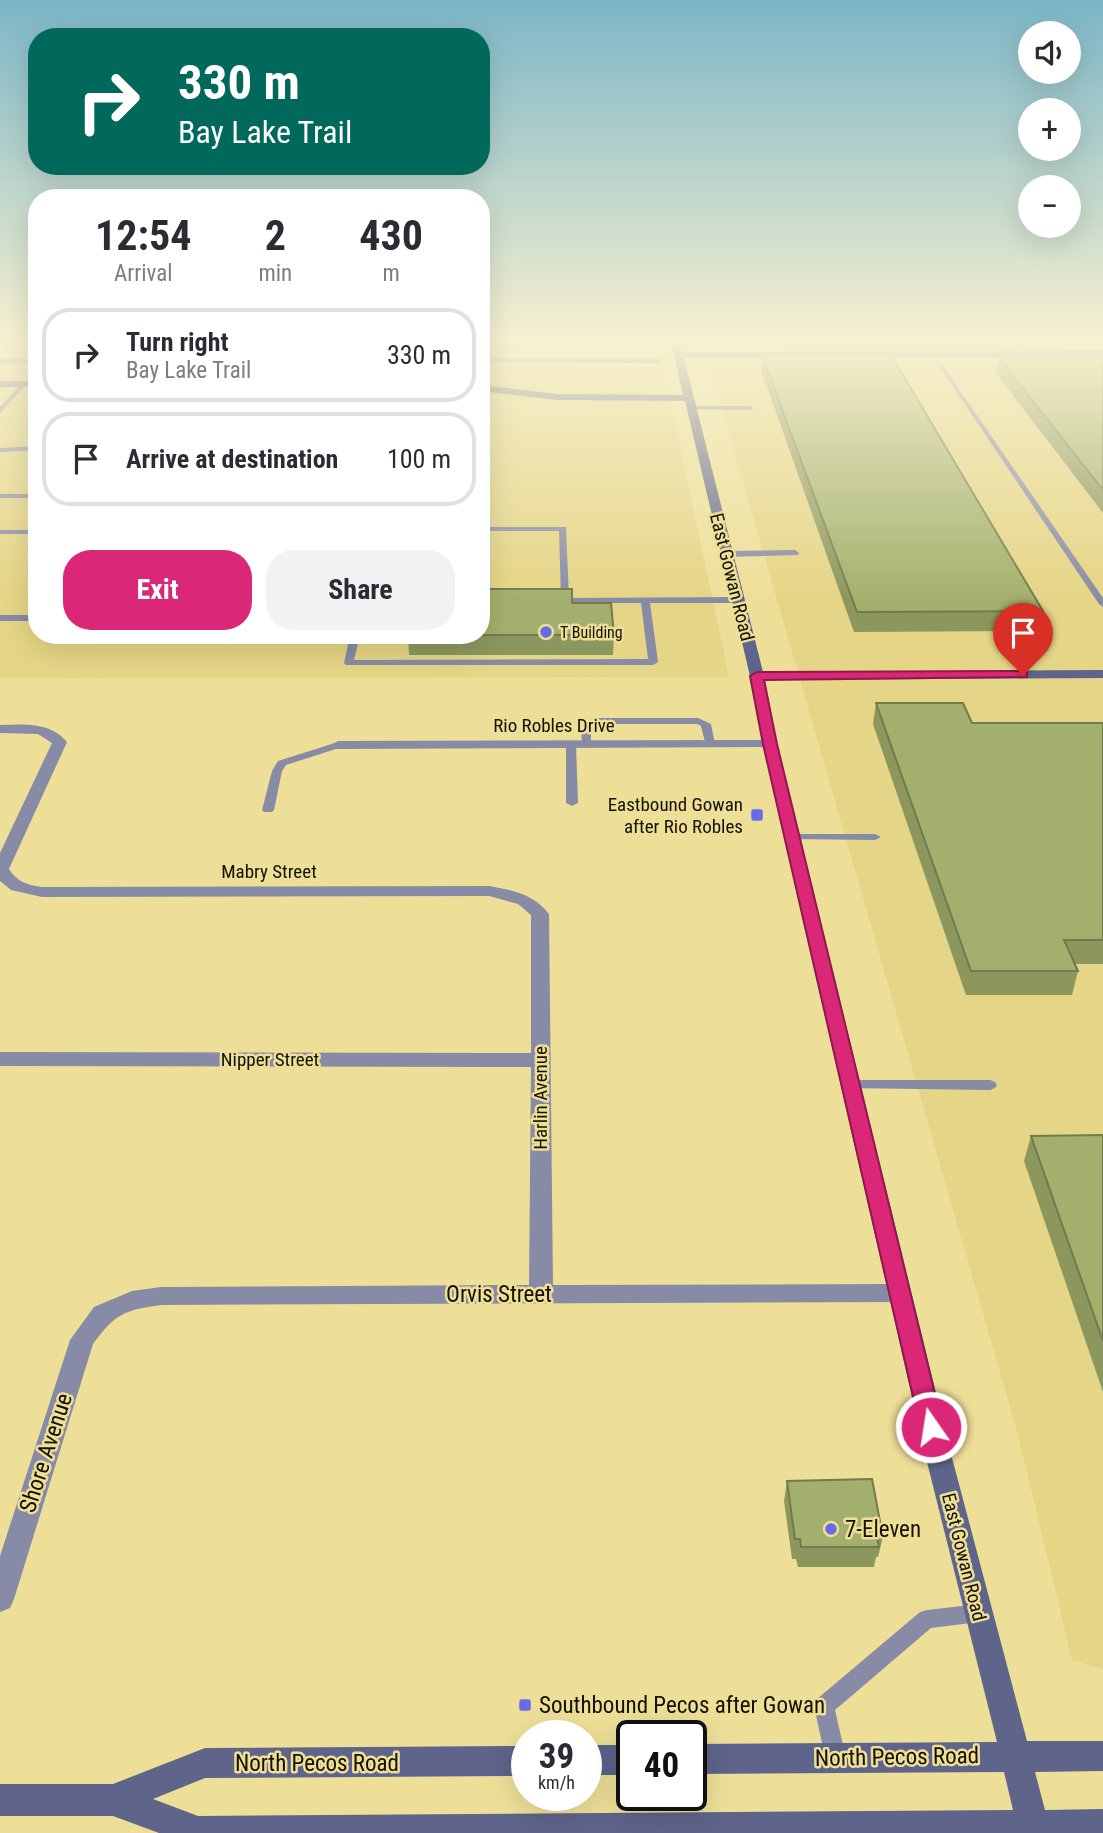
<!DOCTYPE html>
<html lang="en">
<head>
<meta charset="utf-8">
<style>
  :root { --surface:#fff; --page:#f2f2f3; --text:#2b2b33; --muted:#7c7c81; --line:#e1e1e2; --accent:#db2777 }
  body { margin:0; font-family:"Roboto Condensed",sans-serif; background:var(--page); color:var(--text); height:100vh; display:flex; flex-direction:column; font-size:26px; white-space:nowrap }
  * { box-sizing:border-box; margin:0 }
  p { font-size:23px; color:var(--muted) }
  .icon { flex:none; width:38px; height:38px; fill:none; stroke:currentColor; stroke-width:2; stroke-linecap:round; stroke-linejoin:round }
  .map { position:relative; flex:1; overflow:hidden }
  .side { position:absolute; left:28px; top:189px; width:462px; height:455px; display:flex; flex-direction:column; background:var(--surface); border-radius:28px; box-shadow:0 7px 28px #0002 }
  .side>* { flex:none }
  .top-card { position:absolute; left:28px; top:28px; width:462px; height:147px; border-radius:28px; box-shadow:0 7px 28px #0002; background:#00695c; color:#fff; overflow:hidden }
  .tools { position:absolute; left:1018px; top:21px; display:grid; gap:14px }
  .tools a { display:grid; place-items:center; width:63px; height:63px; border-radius:50%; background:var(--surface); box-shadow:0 7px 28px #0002; font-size:35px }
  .speed { position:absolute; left:511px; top:1720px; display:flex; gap:14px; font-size:35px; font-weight:700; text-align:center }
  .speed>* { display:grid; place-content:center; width:91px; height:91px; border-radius:50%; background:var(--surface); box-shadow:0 7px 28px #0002; line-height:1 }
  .speed small { font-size:18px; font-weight:400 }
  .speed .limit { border:4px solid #111; border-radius:10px; background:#fff; color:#111 }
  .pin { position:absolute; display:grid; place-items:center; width:60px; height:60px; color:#fff; margin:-72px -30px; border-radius:50% 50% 50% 0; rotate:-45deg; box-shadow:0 0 7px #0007 }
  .pin .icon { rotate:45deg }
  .me { position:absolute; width:77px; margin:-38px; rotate:347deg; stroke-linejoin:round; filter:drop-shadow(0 0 5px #0008) }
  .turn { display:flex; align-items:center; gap:24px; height:147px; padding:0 35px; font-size:32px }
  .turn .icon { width:91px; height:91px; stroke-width:2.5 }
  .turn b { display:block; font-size:49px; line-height:60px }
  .eta { display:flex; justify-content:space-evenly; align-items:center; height:119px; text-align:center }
  .eta b { font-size:42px; font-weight:700; line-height:49px }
  .cta { display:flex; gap:14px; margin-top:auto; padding:14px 35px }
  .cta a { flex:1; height:80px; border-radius:28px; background:var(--accent); color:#fff; font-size:28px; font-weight:700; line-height:80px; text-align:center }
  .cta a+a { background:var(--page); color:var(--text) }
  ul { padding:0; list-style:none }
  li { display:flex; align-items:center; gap:21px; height:94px; margin:0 14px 10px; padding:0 21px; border:4px solid var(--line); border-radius:28px }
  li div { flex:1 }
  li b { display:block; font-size:26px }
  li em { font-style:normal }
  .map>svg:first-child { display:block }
  .built { fill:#e5d586 }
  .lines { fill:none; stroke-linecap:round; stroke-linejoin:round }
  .stream { stroke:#5b8767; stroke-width:4.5 }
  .lane { fill:#878ba6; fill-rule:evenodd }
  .street { fill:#878ba6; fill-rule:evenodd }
  .secondary { fill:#5e648a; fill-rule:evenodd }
  .wall { fill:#8c975e }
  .building { fill:#a3b06d; stroke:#727b4c; stroke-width:2 }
  .route { fill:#db2777; stroke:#8e194d; stroke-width:2 }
  .poi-dot { fill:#676ce5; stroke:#eedf98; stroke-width:2.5 }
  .labels { text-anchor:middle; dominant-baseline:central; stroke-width:5; stroke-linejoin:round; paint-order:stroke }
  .far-poi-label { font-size:16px; fill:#151000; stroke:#eedf98; text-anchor:start }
  .street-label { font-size:19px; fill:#151000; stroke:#eedf98 }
  .poi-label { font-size:19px; fill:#151000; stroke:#eedf98; text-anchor:end }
  .near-street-label { font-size:23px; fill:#151000; stroke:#eedf98 }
  .near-poi-label { font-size:23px; fill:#151000; stroke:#eedf98; text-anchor:start }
</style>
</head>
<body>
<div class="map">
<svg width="1103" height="1833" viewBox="0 0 1103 1833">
  <rect width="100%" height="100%" fill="#eedf98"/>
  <g class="built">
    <polygon points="708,361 1103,362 1103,1669 1072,1660 1018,1435"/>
    <polygon points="0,365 37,365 37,635 481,635 481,365 663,366 729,677 0,678"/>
  </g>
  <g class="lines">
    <g class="stream">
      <polyline points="481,360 659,361"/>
      <polyline points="0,361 37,361"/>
    </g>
    <g class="lane">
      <polygon points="939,366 943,366 1103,598 1103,607 1099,604"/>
      <polygon points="22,383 27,384 0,413 0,407"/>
      <polygon points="691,406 750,406 753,408 750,410 689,409 688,408"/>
      <polygon points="37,446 37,450 0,452 0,448"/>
      <rect x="0" y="494" width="37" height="4"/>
      <polygon points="481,527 566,527 569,598 738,597 742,600 738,603 650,603 658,662 653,665 346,665 344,663 350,635 360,635 354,660 648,659 641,603 556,603 556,599 561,598 559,531 481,531"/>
      <rect x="0" y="530" width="37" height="4"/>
      <polygon points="795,550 799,553 798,555 727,557 723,554 727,551"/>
      <rect x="0" y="615" width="37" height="6"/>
      <polygon points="595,718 698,718 711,724 715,744 710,747 706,746 701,726 697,724 597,724 591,726 591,744 586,747 582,746 581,725"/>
      <polygon points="571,741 576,744 578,803 572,806 566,803 566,744"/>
      <polygon points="338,742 343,745 342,747 286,765 282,771 274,810 272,812 264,812 262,810 272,771 278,761"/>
      <polygon points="792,834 875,834 881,837 875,840 788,839 786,837"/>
      <polygon points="850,1080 990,1080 995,1082 997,1085 995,1088 990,1090 845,1088 843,1085 845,1082"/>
      <polygon points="979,1604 986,1606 989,1613 986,1620 979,1622 931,1628 835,1710 846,1758 843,1766 835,1769 827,1766 814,1706 817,1699 920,1612 927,1610"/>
    </g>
    <g class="street">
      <polygon points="1017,341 1026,341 1036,354 1035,356 1029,356"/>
      <path d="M0,725C24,724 51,722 67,742L9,869C17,882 28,885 42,887L489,886C512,890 534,894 549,914L553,1285L899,1284L907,1287L911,1293L907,1299L899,1302L161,1305C124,1310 115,1314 93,1344L14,1599L10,1608L0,1612V1556L70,1340L94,1307L132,1291L161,1287L529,1285L531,1067L0,1066V1052L531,1053V915L518,904L489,896L42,897L11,890L0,881V853L52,743L38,734L0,733Z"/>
      <polygon points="770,740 775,741 777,744 775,747 338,749 331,745 338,741"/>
    </g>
    <g class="secondary">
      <polygon points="671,341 679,341 682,352 1103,351 1103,357 684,358 763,672 1103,670 1103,678 765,680 777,744 951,1454 1027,1741 1103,1741 1103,1771 1035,1772 1045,1810 1103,1809 1103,1833 159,1833 113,1816 0,1816 0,1784 113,1784 205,1748 527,1746 527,1776 205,1778 153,1799 198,1816 1013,1810 1004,1772 691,1774 691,1744 997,1742 925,1454 763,744 750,676 685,401 558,400 481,391 481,385 558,394 683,395"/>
      <rect x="0" y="381" width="37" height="6"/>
      <rect x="586" y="1745" width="46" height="30"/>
    </g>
  </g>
  <g class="wall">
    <polygon points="762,355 1043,611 1039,631 854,632 761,370"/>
    <polygon points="999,358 1103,358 1103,513 996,373"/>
    <polygon points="572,603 614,635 613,655 409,655 408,635"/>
    <polygon points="876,703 972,723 1103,723 1103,964 1075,964 1078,971 1072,995 966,995 873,724"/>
    <polygon points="1103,1135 1103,1392 1024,1161 1031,1136"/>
    <polygon points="787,1481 883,1537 878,1557 876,1557 874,1567 798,1567 796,1559 792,1559 784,1501"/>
  </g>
  <g class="building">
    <polygon points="762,355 891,355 1043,611 857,612"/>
    <polygon points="999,358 1103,358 1103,490"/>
    <polygon points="481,589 572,589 572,603 611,603 614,635 481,635"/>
    <polygon points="876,703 963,703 972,723 1103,723 1103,940 1064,940 1078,971 971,971"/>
    <polygon points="1103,1135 1103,1341 1031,1136"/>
    <polygon points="872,1479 883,1537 877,1537 879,1547 801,1547 800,1539 795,1539 787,1481"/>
  </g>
  <linearGradient id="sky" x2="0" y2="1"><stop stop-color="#7bb6c6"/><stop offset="0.57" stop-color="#f7f1d1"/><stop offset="1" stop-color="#f7f1d1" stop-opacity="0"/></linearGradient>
  <rect width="1103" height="598" fill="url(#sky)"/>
  <polygon class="route" points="1023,671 1027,672 1027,677 764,680 777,744 943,1427 939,1434 931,1437 923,1434 920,1427 763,744 750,676 757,672"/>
  <g class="poi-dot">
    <circle cx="546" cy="632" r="7"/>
    <rect x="750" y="808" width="14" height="14" rx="3.5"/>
    <circle cx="831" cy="1529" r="7"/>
    <rect x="518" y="1698" width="14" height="14" rx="3.5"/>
  </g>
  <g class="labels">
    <g class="far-poi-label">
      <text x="560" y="632">T Building</text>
    </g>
    <g class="street-label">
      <text transform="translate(732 577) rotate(76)">East Gowan Road</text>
      <text x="554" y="725">Rio Robles Drive</text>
      <text x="269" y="871">Mabry Street</text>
      <text x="270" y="1059">Nipper Street</text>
      <text transform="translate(540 1098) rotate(-90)">Harlin Avenue</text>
      <text transform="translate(964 1557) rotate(76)">East Gowan Road</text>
    </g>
    <g class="poi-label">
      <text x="743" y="804">Eastbound Gowan<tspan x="743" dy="22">after Rio Robles</tspan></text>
    </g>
    <g class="near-street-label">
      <text x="499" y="1294">Orvis Street</text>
      <text transform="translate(46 1453) rotate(-72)">Shore Avenue</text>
      <text transform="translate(897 1757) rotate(-1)">North Pecos Road</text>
      <text x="317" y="1763">North Pecos Road</text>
    </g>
    <g class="near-poi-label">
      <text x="845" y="1529">7-Eleven</text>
      <text x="539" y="1705">Southbound Pecos after Gowan</text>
    </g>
  </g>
</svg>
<div class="tools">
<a><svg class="icon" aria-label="sound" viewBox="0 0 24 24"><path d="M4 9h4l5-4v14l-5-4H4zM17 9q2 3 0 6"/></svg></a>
<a>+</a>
<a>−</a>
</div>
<div class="speed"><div>39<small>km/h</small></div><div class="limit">40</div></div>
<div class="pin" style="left:1023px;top:675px;background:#d93025"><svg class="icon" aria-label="arrive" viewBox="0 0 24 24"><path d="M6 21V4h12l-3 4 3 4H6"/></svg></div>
<svg class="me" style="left:931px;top:1427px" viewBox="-20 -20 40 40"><circle r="17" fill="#db2777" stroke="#fff" stroke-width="3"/><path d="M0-11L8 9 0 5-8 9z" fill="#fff"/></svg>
<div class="top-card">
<div class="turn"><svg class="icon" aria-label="right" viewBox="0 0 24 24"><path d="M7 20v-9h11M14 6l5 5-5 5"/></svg><div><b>330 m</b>Bay Lake Trail</div></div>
</div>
<section class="side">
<div class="eta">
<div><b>12:54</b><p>Arrival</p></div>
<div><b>2</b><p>min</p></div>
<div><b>430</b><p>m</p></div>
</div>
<ul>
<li><svg class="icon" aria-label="right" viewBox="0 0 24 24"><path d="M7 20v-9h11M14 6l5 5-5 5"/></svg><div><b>Turn right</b><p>Bay Lake Trail</p></div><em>330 m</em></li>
<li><svg class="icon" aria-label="arrive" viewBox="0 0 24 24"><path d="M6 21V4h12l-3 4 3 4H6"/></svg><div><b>Arrive at destination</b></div><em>100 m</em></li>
</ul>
<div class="cta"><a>Exit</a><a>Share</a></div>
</section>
</div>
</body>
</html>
